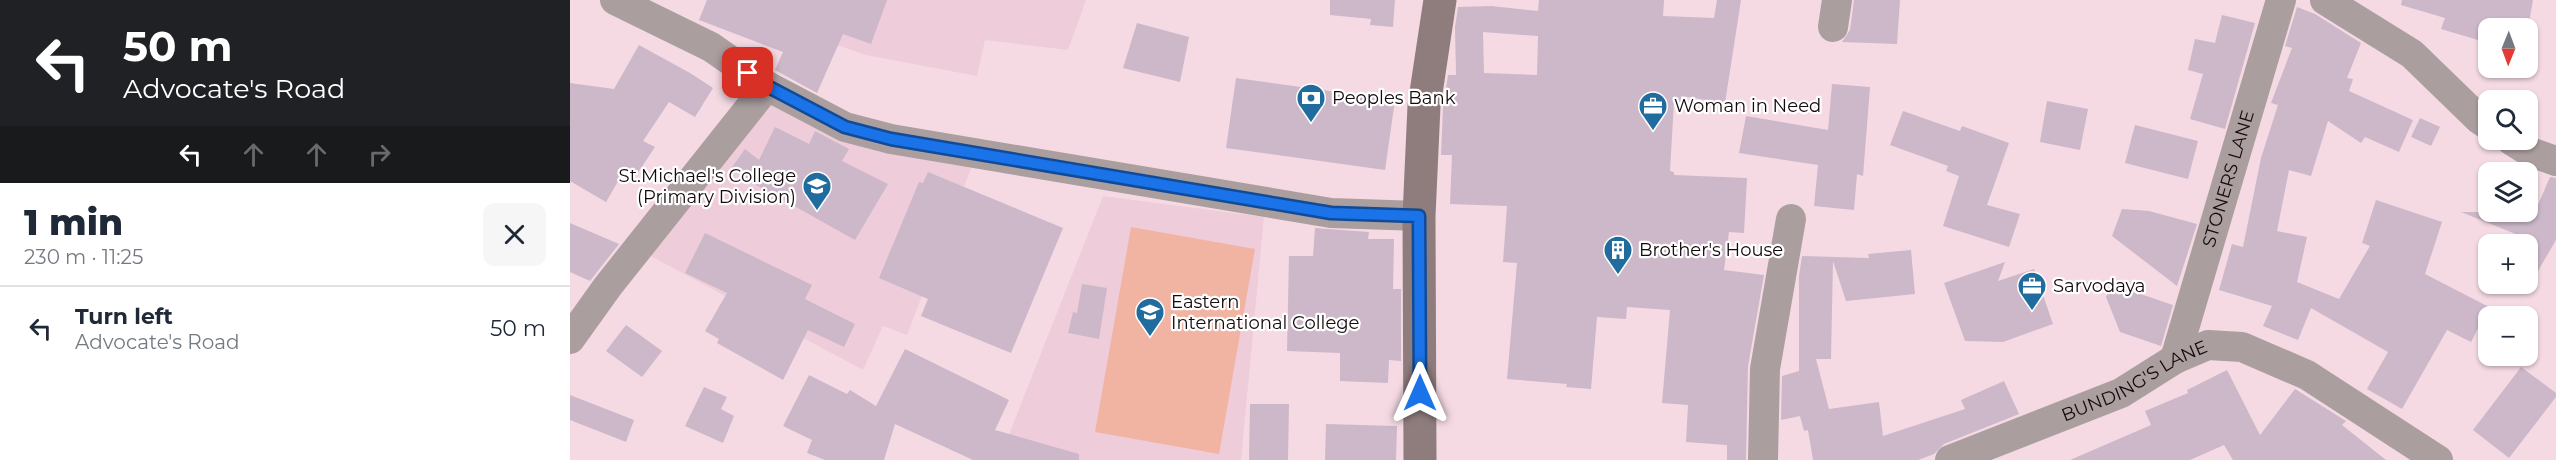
<!DOCTYPE html>
<html lang="en">
<head>
<meta charset="utf-8">
<style>
  :root { --surface:#fff; --page:#f6f6f7; --text:#1f2937; --muted:#747a83; --line:#e0e1e3 }
  body { margin:0; font-family:Montserrat,sans-serif; background:var(--page); color:var(--text); height:100vh; display:flex; flex-direction:column; font-size:22px; white-space:nowrap }
  * { box-sizing:border-box; margin:0 }
  p { font-size:20px; color:var(--muted) }
  .icon { flex:none; width:33px; height:33px; fill:none; stroke:currentColor; stroke-width:2; stroke-linecap:round; stroke-linejoin:round }
  .map { position:relative; flex:1; overflow:hidden }
  .sheet { display:flex; flex-direction:column; background:var(--surface); width:570px }
  .sheet>* { flex:none }
  .banner { background:#202124; color:#fff; overflow:hidden }
  .needle { width:39px; rotate:181deg }
  .controls { position:absolute; left:1908px; top:18px; display:grid; gap:12px }
  .controls a { display:grid; place-items:center; width:60px; height:60px; border-radius:12px; background:var(--surface); box-shadow:0 2px 4px #0004; font-size:30px }
  .pin { position:absolute; display:grid; place-items:center; width:51px; height:51px; color:#fff; margin:-26px; border-radius:12px; box-shadow:0 3px 9px #0006 }
  .me { position:absolute; width:66px; margin:-33px; rotate:0deg; stroke-linejoin:round; filter:drop-shadow(0 0 4px #0008) }
  .turn { display:flex; align-items:center; gap:21px; height:126px; padding:0 24px; font-size:27px }
  .turn .icon { width:78px; height:78px; stroke-width:2.5 }
  .turn b { display:block; font-size:42px; line-height:51px }
  .lanes { display:flex; align-items:center; height:57px; padding:0 24px; background:#0003; justify-content:center; gap:30px; direction:ltr }
  .lanes .off { opacity:.35 }
  .round { display:grid; place-items:center; flex:none; width:63px; height:63px; border-radius:12px; background:var(--page) }
  .head { display:flex; align-items:center; justify-content:space-between; height:102px; padding:0 24px }
  h1 { font-size:36px; font-weight:800; line-height:45px }
  ul { padding:0; list-style:none }
  li { display:flex; align-items:center; gap:18px; height:84px; padding:0 24px; border-top:2px solid var(--line) }
  li div { flex:1 }
  li b { display:block; font-size:22px }
  li em { font-style:normal }
  main { display:flex; flex:1; min-height:0 }
  .map>svg:first-child { display:block }
  .built { fill:#eeccda }
  .green { fill:#f2b4a2 }
  .building { fill:#ccb8c9; fill-rule:evenodd }
  .lines { fill:none; stroke-linecap:round; stroke-linejoin:round }
  .minor { stroke:#ab9e9f; stroke-width:30 }
  .secondary { stroke:#8f7d7e; stroke-width:33 }
  .route-casing { stroke:#114b97; stroke-width:15 }
  .route { stroke:#1a73e8; stroke-width:10 }
  .labels { text-anchor:middle; dominant-baseline:central; stroke-width:4.5; stroke-linejoin:round; paint-order:stroke }
  .poi-label { font-size:18px; fill:#120a0d; stroke:#fff; text-anchor:start }
  .street-label { font-size:18px; fill:#120a0d; stroke:#fff }
</style>
</head>
<body>
<main>
<section class="sheet">
<div class="banner">
<div class="turn"><svg class="icon" aria-label="left" viewBox="0 0 24 24"><path d="M17 20v-9H6M10 6l-5 5 5 5"/></svg><div><b>50 m</b>Advocate's Road</div></div>
<div class="lanes"><svg class="icon" aria-label="left" viewBox="0 0 24 24"><path d="M17 20v-9H6M10 6l-5 5 5 5"/></svg><svg class="icon off" aria-label="ahead" viewBox="0 0 24 24"><path d="M12 20V5M6 11l6-6 6 6"/></svg><svg class="icon off" aria-label="ahead" viewBox="0 0 24 24"><path d="M12 20V5M6 11l6-6 6 6"/></svg><svg class="icon off" aria-label="right" viewBox="0 0 24 24"><path d="M7 20v-9h11M14 6l5 5-5 5"/></svg></div>
</div>
<div class="head"><div><h1>1 min</h1><p>230 m · 11:25</p></div><a class="round"><svg class="icon" aria-label="close" viewBox="0 0 24 24"><path d="M6 6l12 12M18 6L6 18"/></svg></a></div>
<ul>
<li><svg class="icon" aria-label="left" viewBox="0 0 24 24"><path d="M17 20v-9H6M10 6l-5 5 5 5"/></svg><div><b>Turn left</b><p>Advocate's Road</p></div><em>50 m</em></li>
</ul>
</section>
<div class="map">
<svg width="1986" height="460" viewBox="0 0 1986 460">
  <rect width="100%" height="100%" fill="#f5dae4"/>
  <g class="built">
    <polygon points="165,0 516,0 498,50 415,40 407,76 296,55 215,27"/>
    <polygon points="197,101 403,163 337,335 313,326 293,370 77,254"/>
    <polygon points="533,196 694,217 671,460 429,460"/>
  </g>
  <polygon class="green" points="561,227 685,249 649,454 525,432"/>
  <g class="building">
    <polygon points="137,0 317,0 301,44 273,34 247,93 205,70 213,52 129,20"/>
    <polygon points="760,0 825,0 823,27 800,25 801,19 760,15"/>
    <path d="M969,0H1094L1093,16L1144,18L1147,0H1171L1155,103L1111,96V102H1104L1100,171L1104,172V175L1177,178L1174,233L1159,232L1154,270L1194,275L1178,366L1176,460H1157V445L1116,442L1118,405L1092,403L1100,310L1057,307L1056,319L1027,317L1021,389L996,387L997,384L937,379L947,263L933,262L937,206L880,204L882,155H871L873,108L878,75H886L885,27L888,7L921,6L968,11ZM913,32L968,36L967,75L914,73Z"/>
    <polygon points="1284,0 1330,0 1327,44 1272,42 1280,30"/>
    <polygon points="1832,0 1963,0 1958,28 1918,28 1918,43 1871,29 1875,18 1831,5"/>
    <polygon points="1727,7 1745,14 1791,43 1777,78 1783,79 1779,91 1843,120 1829,152 1795,137 1791,143 1758,121 1741,176 1719,170 1707,231 1737,237 1727,282 1769,299 1800,246 1792,243 1806,200 1872,222 1855,274 1919,307 1901,342 1877,330 1832,409 1797,389 1818,352 1741,308 1728,340 1693,326 1702,306 1649,290 1662,244 1673,247 1691,158 1708,105 1701,103 1722,48 1715,46"/>
    <polygon points="1652,15 1685,23 1655,129 1620,119 1633,74 1618,70 1625,39 1645,43"/>
    <polygon points="567,23 619,37 610,82 553,68"/>
    <polygon points="69,45 120,73 143,88 125,117 99,102 73,141 85,147 65,177 54,171 36,202 0,181 0,83 44,89"/>
    <polygon points="666,78 825,100 815,170 656,148"/>
    <polygon points="1262,84 1300,87 1293,176 1287,174 1284,210 1244,206 1248,165 1169,153 1176,116 1258,130"/>
    <polygon points="1477,101 1518,109 1510,150 1470,142"/>
    <polygon points="1333,111 1390,131 1392,126 1439,143 1417,205 1450,214 1439,247 1373,226 1389,176 1376,171 1378,166 1320,145"/>
    <polygon points="1850,118 1870,127 1861,146 1841,137"/>
    <polygon points="1565,125 1628,141 1618,179 1555,163"/>
    <polygon points="205,127 239,144 245,131 279,149 272,161 318,184 285,240 183,183 162,167 175,149 189,160"/>
    <polygon points="358,172 493,228 441,353 351,316 358,299 309,278 349,182 353,183"/>
    <polygon points="1980,177 1986,178 1986,240 1958,288 1958,239 1891,212 1958,212 1958,203 1967,207"/>
    <polygon points="1552,209 1579,211 1627,224 1607,286 1542,236"/>
    <polygon points="0,223 49,244 20,281 0,272"/>
    <polygon points="745,228 799,232 798,239 824,239 823,289 831,289 831,361 819,360 818,383 770,381 770,353 717,351 719,256 743,256"/>
    <polygon points="135,233 242,285 235,299 285,324 274,347 238,330 213,380 147,343 149,339 135,331 157,293 115,273"/>
    <polygon points="1341,250 1345,294 1276,301 1263,261 1261,359 1246,359 1259,409 1309,402 1313,436 1395,409 1391,400 1434,381 1449,414 1374,444 1364,454 1348,460 1243,460 1238,430 1234,431 1230,416 1211,420 1212,376 1229,371 1229,276 1232,256 1299,258 1298,254"/>
    <polygon points="1435,262 1428,281 1464,269 1483,324 1433,342 1395,341 1374,283"/>
    <polygon points="512,284 537,288 529,339 498,333 503,312 507,313"/>
    <polygon points="1541,284 1603,305 1591,346 1550,332 1536,297"/>
    <polygon points="56,325 92,351 72,377 36,351"/>
    <polygon points="335,349 439,400 425,430 509,454 509,460 403,460 325,424 314,460 255,460 237,453 242,440 213,426 239,375 277,394 280,390 306,406"/>
    <polygon points="1951,367 1986,393 1986,397 1939,458 1903,430"/>
    <polygon points="1657,370 1690,435 1725,389 1776,421 1772,425 1816,460 1663,460 1654,445 1620,460 1500,460 1581,425 1575,411 1618,393 1617,390"/>
    <polygon points="134,387 157,397 151,409 164,416 153,443 115,426"/>
    <polygon points="0,395 64,420 56,442 0,420"/>
    <polygon points="680,404 719,404 718,460 679,460"/>
    <polygon points="756,424 827,426 826,460 755,460"/>
  </g>
  <g class="lines">
    <g class="minor">
      <polyline points="45,0 141,47 197,86 275,127 321,139 761,213 849,216"/>
      <polyline points="1755,0 1842,54 1909,119 1918,125"/>
      <polyline points="1263,27 1267,0"/>
      <polyline points="1941,140 1960,152 1986,161"/>
      <polyline points="0,339 38,286 197,86"/>
      <path id="s1" d="M1605,359L1711,0"/>
      <polyline points="1193,460 1195,369 1221,219"/>
      <path id="s2" d="M1380,460L1551,393L1605,359L1638,345L1672,347L1737,375L1868,460"/>
    </g>
    <polyline class="secondary" points="850,460 849,216 854,106 870,0"/>
  </g>
  <g class="lines">
    <g class="route-casing">
      <polyline id="route" points="178,73 197,86 275,127 321,139 761,213 849,216 850,393"/>
    </g>
    <use href="#route" class="route"/>
  </g>
  <defs>
    <g id="bank-pin" transform="scale(1.5)"><path d="M0 17L-7.5 6A9.5 9.5 0 1 1 7.5 6Z" fill="#216c9f" stroke="#fff"/><path d="M-6-4H6V4H-6ZM0-2.3a2.3 2.3 0 1 0 0 4.6a2.3 2.3 0 1 0 0-4.6Z" fill="#fff"/></g>
    <g id="office-pin" transform="scale(1.5)"><path d="M0 17L-7.5 6A9.5 9.5 0 1 1 7.5 6Z" fill="#216c9f" stroke="#fff"/><path d="M-6-3h4V-5.5h4V-3h4V5H-6ZM-1-4.5V-3h2v-1.5ZM-6 0V1H6V0Z" fill="#fff"/></g>
    <g id="school-pin" transform="scale(1.5)"><path d="M0 17L-7.5 6A9.5 9.5 0 1 1 7.5 6Z" fill="#216c9f" stroke="#fff"/><path d="M0-5L7-2L0 1L-7-2ZM-4 1L0 2.5L4 1V4Q0 6-4 4Z" fill="#fff"/></g>
    <g id="building-pin" transform="scale(1.5)"><path d="M0 17L-7.5 6A9.5 9.5 0 1 1 7.5 6Z" fill="#216c9f" stroke="#fff"/><path d="M-4-6H4V6H1V3H-1V6H-4ZM-2.5-4.3h1.7v1.8h-1.7ZM.8-4.3h1.7v1.8H.8ZM-2.5-1h1.7V.8h-1.7ZM.8-1h1.7V.8H.8Z" fill="#fff"/></g>
  </defs>
  <g fill-rule="evenodd">
    <use href="#bank-pin" x="741" y="98"/>
    <use href="#office-pin" x="1083" y="106"/>
    <use href="#school-pin" x="247" y="186"/>
    <use href="#building-pin" x="1048" y="250"/>
    <use href="#office-pin" x="1462" y="286"/>
    <use href="#school-pin" x="580" y="312"/>
  </g>
  <g class="labels">
    <g class="poi-label">
      <text x="762" y="98">Peoples Bank</text>
      <text x="1104" y="106">Woman in Need</text>
      <text x="226" y="176" text-anchor="end">St.Michael's College<tspan x="226" dy="21">(Primary Division)</tspan></text>
      <text x="1069" y="250">Brother's House</text>
      <text x="1483" y="286">Sarvodaya</text>
      <text x="601" y="302">Eastern<tspan x="601" dy="21">International College</tspan></text>
    </g>
    <g class="street-label">
      <text stroke="none"><textPath href="#s1" startOffset="188">STONERS LANE</textPath></text>
      <text stroke="none"><textPath href="#s2" startOffset="201">BUNDING'S LANE</textPath></text>
    </g>
  </g>
</svg>
<div class="controls">
<a><svg class="needle" viewBox="-14 -14 28 28"><path d="M0-13l5 13h-10z" fill="#e53935"/><path d="M0 13l5-13h-10z" fill="#747a83"/></svg></a>
<a><svg class="icon" aria-label="search" viewBox="0 0 24 24"><circle cx="10" cy="10" r="6"/><path d="M15 15l6 6"/></svg></a>
<a><svg class="icon" aria-label="layers" viewBox="0 0 24 24"><path d="M12 4l9 5-9 5-9-5zM3 14l9 5 9-5"/></svg></a>
<a>+</a>
<a>−</a>
</div>
<div class="pin" style="left:178px;top:73px;background:#d93025"><svg class="icon" aria-label="arrive" viewBox="0 0 24 24"><path d="M6 21V4h12l-3 4 3 4H6"/></svg></div>
<svg class="me" style="left:850px;top:393px" viewBox="-20 -20 40 40"><path d="M0-17L14 15 0 8-14 15z" fill="#1a73e8" stroke="#fff" stroke-width="4"/></svg>
</div>
</main>
</body>
</html>
